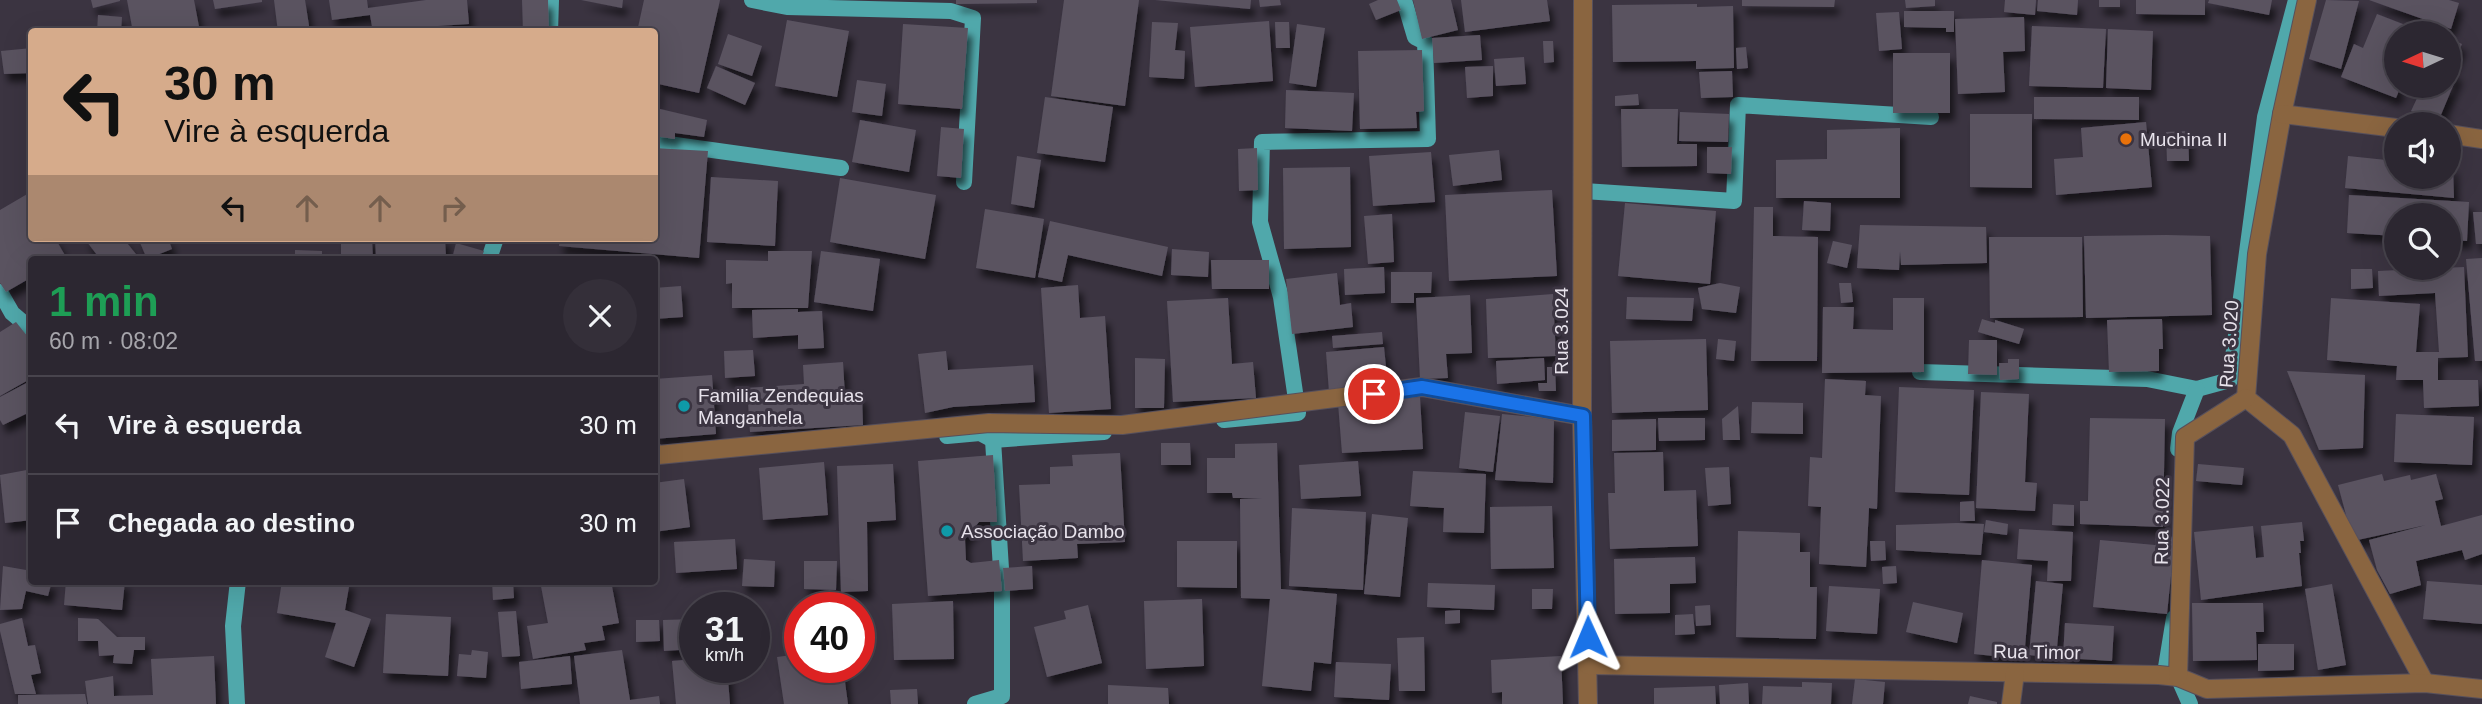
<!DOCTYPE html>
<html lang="pt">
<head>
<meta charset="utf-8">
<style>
  :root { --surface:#2c2731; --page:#342f39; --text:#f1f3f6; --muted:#a6a5ab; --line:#48444d }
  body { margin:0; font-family:Arial,sans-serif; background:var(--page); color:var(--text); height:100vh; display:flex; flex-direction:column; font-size:26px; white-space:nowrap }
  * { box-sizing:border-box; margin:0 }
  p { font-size:23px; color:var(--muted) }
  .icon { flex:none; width:38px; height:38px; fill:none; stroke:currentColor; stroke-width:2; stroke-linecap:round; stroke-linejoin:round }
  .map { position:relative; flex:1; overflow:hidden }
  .drawer { position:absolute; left:28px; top:256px; width:630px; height:329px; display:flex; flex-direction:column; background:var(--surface); border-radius:7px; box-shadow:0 7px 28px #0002,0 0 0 2px var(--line) }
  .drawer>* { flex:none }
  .guide { position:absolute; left:28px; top:28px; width:630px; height:214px; border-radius:7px; box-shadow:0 7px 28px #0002,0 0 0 2px var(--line); background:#d6ab8b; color:#111; overflow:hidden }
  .needle { width:46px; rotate:266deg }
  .tools { position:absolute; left:2384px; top:21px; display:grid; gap:14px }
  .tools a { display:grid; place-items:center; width:77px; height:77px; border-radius:50%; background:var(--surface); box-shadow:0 7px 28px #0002,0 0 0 2px var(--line); font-size:35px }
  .speed { position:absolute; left:679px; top:592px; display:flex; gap:14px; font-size:35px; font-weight:700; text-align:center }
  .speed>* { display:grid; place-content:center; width:91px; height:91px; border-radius:50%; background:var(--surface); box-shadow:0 7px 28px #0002,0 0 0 2px var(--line); line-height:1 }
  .speed small { font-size:18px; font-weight:400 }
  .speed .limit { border:10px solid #d22; background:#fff; color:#111 }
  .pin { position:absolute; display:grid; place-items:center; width:60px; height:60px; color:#fff; margin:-30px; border:4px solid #fff; border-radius:50%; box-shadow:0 2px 7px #0007 }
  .me { position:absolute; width:77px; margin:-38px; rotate:359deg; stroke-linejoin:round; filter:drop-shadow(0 0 5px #0008) }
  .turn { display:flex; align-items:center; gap:24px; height:147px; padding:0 21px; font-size:32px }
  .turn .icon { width:91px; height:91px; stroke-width:2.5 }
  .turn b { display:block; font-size:49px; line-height:60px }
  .lanes { display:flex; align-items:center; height:66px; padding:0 21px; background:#0003; justify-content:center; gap:35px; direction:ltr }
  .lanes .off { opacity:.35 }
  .round { display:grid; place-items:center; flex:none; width:74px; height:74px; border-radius:37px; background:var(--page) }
  .head { display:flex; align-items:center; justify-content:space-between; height:119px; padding:0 21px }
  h1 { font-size:42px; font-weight:700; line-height:52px; color:#1e9e55 }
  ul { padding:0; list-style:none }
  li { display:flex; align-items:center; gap:21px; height:98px; padding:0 21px; border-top:2px solid var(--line) }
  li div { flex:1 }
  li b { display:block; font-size:26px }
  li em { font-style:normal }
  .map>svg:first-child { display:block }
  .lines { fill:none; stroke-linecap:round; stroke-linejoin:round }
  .stream { stroke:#50a8ab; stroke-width:16 }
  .building { fill:#5a5361; filter:url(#shadow) }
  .minor-casing { stroke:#57505c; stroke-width:20 }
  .minor { stroke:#8a6540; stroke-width:18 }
  .route-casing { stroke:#114b97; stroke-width:18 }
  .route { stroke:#1a73e8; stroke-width:12 }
  .food-dot { fill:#e8710a; stroke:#3b3441; stroke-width:2.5 }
  .culture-dot { fill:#0f9aa8; stroke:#3b3441; stroke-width:2.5 }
  .labels { text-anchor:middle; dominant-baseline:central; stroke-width:6; stroke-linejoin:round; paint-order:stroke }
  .poi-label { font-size:19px; fill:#e7e2eb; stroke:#3b3441; text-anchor:start }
  .street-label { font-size:19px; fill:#e7e2eb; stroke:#3b3441 }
</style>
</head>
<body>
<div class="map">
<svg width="2482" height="704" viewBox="0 0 2482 704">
  <defs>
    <filter id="shadow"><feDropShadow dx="4.5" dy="8" stdDeviation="3.5" flood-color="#0009"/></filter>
  </defs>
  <rect width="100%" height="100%" fill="#3b3441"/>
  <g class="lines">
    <g class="stream">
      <polyline points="752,0 787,7 951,11 973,18 964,182"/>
      <polyline points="550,32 551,0"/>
      <polyline points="654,142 841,168"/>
      <polyline points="1584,191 1734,201 1738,105 1931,117"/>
      <polyline points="489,259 496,238"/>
      <polyline points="0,292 12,313 32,330"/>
      <polyline points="1920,372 2147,379 2197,389 2230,380 2265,117 2296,0"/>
      <polyline points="1224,420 1298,413 1281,297 1260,222 1262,142 1428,139 1425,42 1415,37 1404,0"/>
      <polyline points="947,436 980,433 993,440 1104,432"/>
      <polyline points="2178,449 2180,433 2197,389"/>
      <polyline points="2174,618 2166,667 2178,677 2190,704"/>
      <polyline points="237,704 233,626 238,581"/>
      <polyline points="975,704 1002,696 1002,585 993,440"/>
    </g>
  </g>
  <g class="building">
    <polygon points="91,0 120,0 120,1 93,8"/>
    <polygon points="127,0 194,0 200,32 133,32"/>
    <polygon points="213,0 262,0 262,2 215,9"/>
    <polygon points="274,0 305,0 310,32 278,32"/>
    <polygon points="329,0 367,0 368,8 426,0 467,0 469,24 407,28 407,32 373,32 370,15 332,20"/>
    <polygon points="522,0 548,0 549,32 523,32"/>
    <polygon points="581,0 623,0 622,8"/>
    <polygon points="644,0 720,0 699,93 654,83 654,32 637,32"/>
    <polygon points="956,0 1037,0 1037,3 956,4"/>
    <polygon points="1064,0 1139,0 1125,106 1051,96"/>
    <polygon points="1155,0 1251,0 1250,9"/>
    <polygon points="1259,0 1280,0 1281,5 1260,7"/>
    <polygon points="1378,0 1397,0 1401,10 1376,20 1369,4"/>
    <polygon points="1413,0 1451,0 1458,30 1422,39"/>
    <polygon points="1461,0 1547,0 1550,21 1465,32"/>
    <polygon points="1742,0 1835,0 1834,7 1742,6"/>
    <polygon points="1905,0 1935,0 1935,6 1906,8"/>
    <polygon points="2005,0 2036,0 2035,15 2004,12"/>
    <polygon points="2038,0 2078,0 2077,15 2037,11"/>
    <rect x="2099" y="0" width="21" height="7"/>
    <polygon points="2136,0 2205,0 2205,15 2136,14"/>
    <polygon points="2209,0 2272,0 2269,15 2208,3"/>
    <polygon points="2326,0 2359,1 2341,69 2309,59"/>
    <polygon points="2369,0 2449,0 2459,3 2451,29"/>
    <polygon points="1697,4 1697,7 1733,6 1734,68 1696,69 1696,61 1613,62 1612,5"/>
    <polygon points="1904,11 1954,11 1954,32 1946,32 1946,28 1904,27"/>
    <polygon points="1899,12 1902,49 1879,51 1876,13"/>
    <polygon points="2377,14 2426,33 2396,33 2396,86 2401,86 2396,98 2341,77 2354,44 2363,48"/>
    <polygon points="98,15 122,17 121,32 97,32"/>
    <polygon points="2024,17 2025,51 2003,52 2005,92 1958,94 1955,19"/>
    <polygon points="787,20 849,31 837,97 775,86"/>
    <polygon points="1269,21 1273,81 1195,87 1190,27"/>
    <polygon points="1152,22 1178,23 1175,50 1185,51 1184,79 1149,77"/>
    <polygon points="1275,22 1289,22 1290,48 1276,48"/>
    <polygon points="903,24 968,28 962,109 898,104"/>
    <polygon points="1297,24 1325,28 1316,87 1289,83"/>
    <polygon points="2032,26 2106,29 2103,88 2029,86"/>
    <polygon points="2108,29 2153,31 2151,90 2106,88"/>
    <polygon points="728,34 762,46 752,76 718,64"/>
    <polygon points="1480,35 1482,60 1434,63 1432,38"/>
    <polygon points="2448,38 2462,44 2450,71 2458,74 2438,122 2411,111 2420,92 2411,89 2413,86 2448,86"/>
    <polygon points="1543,41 1553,41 1554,62 1544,63"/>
    <polygon points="1746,47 1748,68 1737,69 1736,48"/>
    <polygon points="32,48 32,73 4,74 1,51"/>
    <polygon points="1422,50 1424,111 1416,112 1417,128 1360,129 1358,51"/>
    <rect x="1893" y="53" width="57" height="60"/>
    <polygon points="1524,57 1526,84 1496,86 1494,59"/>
    <polygon points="716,66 755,83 745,105 707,88"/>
    <polygon points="1493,66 1493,96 1467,98 1465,67"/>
    <polygon points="1732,71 1733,97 1701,98 1699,72"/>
    <polygon points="857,80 886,84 882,116 852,112"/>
    <polygon points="654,86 659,87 656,108 707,120 704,137 675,133 675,139 654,136"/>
    <polygon points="1286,90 1354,93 1352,131 1285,128"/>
    <polygon points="1638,94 1639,105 1615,106 1615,96"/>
    <polygon points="1045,97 1113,107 1105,162 1037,153"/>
    <polygon points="2034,97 2139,97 2139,120 2034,119"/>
    <polygon points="1621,109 1678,109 1677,144 1697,144 1697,166 1622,167"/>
    <polygon points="1680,112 1729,114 1728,142 1679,141"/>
    <polygon points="1970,114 2032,114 2032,188 1970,187"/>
    <polygon points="860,120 916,130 909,172 852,162"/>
    <polygon points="2146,122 2152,187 2056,195 2054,159 2083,157 2081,128"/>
    <polygon points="941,127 964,129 961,178 937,176"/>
    <polygon points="1900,128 1900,198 1776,198 1776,160 1827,159 1827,130"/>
    <polygon points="2188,131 2189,161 2167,161 2166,132"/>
    <polygon points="1707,147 1732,147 1731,174 1707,173"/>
    <polygon points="654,148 708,151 699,258 559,246 560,238 654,238"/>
    <polygon points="1257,148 1258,190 1239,191 1238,149"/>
    <polygon points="1499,150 1502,180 1453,186 1449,155"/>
    <polygon points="1431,152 1435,202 1373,206 1369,156"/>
    <polygon points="1017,156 1041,160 1034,208 1011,204"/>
    <polygon points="2348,156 2396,161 2396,177 2448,177 2448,166 2453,166 2454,198 2345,188"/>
    <polygon points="1350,167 1351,247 1284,249 1283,168"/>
    <polygon points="711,177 778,181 775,246 707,242"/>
    <polygon points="840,178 936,195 925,259 830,242"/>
    <polygon points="1552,190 1557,276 1449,281 1445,195"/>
    <polygon points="29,193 32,238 55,238 66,257 32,259 32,277 6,292 0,283 0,210"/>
    <polygon points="2349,195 2469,202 2467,241 2448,240 2448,215 2396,215 2396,236 2347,233"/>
    <polygon points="1804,201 1831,203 1830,231 1802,230"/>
    <polygon points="1625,203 1716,211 1710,284 1618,276"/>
    <polygon points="1754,207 1773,207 1773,236 1818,237 1817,361 1751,361"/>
    <polygon points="985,209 1044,219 1035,278 976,268"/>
    <polygon points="2473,212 2482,212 2482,244 2476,244"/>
    <polygon points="1392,214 1394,262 1368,264 1364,216"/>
    <polygon points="1050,221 1168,247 1162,276 1068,255 1062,282 1038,277"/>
    <polygon points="1860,225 1986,227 1987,263 1901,265 1900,251 1899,270 1857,268"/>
    <polygon points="2166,235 2210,236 2212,315 2086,318 2084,236"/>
    <polygon points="1989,237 2082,237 2083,317 1990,318"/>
    <polygon points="84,238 123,238 140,259 93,259 97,255"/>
    <polygon points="138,238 168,238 172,249 147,259"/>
    <polygon points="341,238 372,238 373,259 341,259"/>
    <polygon points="375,238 445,238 446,257 376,258"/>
    <polygon points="1833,241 1852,245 1847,268 1827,263"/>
    <polygon points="456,243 484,251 481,259 452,259"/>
    <polygon points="1172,249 1209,252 1208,277 1171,275"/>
    <polygon points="295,250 322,251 322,259 295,259"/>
    <polygon points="768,251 812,251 808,308 732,308 732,283 726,284 726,260 768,261"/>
    <polygon points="821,251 880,259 873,311 814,302"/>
    <rect x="531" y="255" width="59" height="4"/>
    <polygon points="2482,258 2482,361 2475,361 2466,259"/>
    <polygon points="1211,260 1269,260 1269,289 1212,289"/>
    <polygon points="1384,267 1385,293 1345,295 1344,269"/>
    <polygon points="2464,267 2468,357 2438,358 2438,380 2478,380 2479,406 2424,408 2423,380 2396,380 2397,366 2327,360 2331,298 2420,304 2416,352 2439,352 2435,293 2379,296 2378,271"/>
    <polygon points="2351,269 2372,269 2373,288 2351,289"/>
    <polygon points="1391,272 1432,272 1431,293 1414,293 1414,303 1391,303"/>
    <polygon points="1337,273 1340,305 1351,303 1353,327 1292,334 1286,279"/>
    <polygon points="1720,283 1740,287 1736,313 1702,309 1698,288"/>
    <polygon points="1839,283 1851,283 1853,302 1841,303"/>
    <polygon points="1078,285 1080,318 1105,316 1111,409 1049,413 1041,288"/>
    <polygon points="681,286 683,317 654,319 654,288"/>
    <polygon points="1553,294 1556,356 1488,358 1486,299"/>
    <polygon points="1470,295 1472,353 1446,354 1448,378 1420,379 1416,298"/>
    <polygon points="1627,297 1694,298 1692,321 1626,319"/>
    <polygon points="1228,298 1232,364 1253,362 1256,398 1173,402 1167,301"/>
    <polygon points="1893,298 1924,298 1924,372 1822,373 1823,307 1854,307 1853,329 1893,330"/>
    <polygon points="798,309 798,312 822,311 824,348 798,349 798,335 753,338 752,310"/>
    <polygon points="1982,319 1995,323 1995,320 2024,329 2019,344 1978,332"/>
    <polygon points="2162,319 2163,349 2159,349 2159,371 2109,372 2107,320"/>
    <polygon points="16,322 32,342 32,378 0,396 0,332"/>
    <polygon points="1382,332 1383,344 1333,348 1332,336"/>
    <polygon points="1706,339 1708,410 1612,413 1610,341"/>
    <polygon points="1718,339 1736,341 1734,361 1716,359"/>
    <polygon points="1969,340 1997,340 1997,375 1968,374"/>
    <polygon points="1384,347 1388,387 1329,392 1326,352"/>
    <polygon points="753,350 755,376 725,378 724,351"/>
    <polygon points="946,351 948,370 1033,365 1035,402 953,407 925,413 918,354"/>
    <polygon points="1135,358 1165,359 1164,408 1135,408"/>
    <polygon points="1544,358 1545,380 1497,384 1496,361"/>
    <polygon points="2008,359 2019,359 2019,379 2000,380 1999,363 2008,363"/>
    <polygon points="843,362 845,396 862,395 863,425 750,432 747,388 804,384 803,365"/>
    <polygon points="1547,367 1555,367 1556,391 1539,391 1538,383 1547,383"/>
    <polygon points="2287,371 2365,375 2363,448 2319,450"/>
    <polygon points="712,375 716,434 654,439 654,379"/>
    <polygon points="1825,379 1866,381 1865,395 1881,396 1877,509 1869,508 1866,567 1819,564 1821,507 1808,506 1810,457 1822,458"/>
    <polygon points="32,380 32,411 3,425 0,420 0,397"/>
    <polygon points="1899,387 1974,390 1969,495 1895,492"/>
    <polygon points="1981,392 2029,394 2025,482 2037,483 2035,511 1976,508"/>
    <polygon points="1420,397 1423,449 1342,453 1338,403"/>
    <polygon points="1752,402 1803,403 1803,434 1751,433"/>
    <polygon points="1738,406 1740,440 1723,440 1722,419"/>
    <polygon points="1465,412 1500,416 1493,472 1459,468"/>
    <polygon points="1502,414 1554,419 1553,483 1495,480"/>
    <polygon points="2396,414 2474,417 2472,465 2394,462"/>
    <polygon points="1658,418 1705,418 1705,440 1659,441"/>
    <polygon points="2090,418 2165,419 2163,527 2080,524 2080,501 2088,501"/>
    <polygon points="1656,419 1656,450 1612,451 1612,420"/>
    <polygon points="1161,443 1190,443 1191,465 1161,465"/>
    <polygon points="1277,443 1281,589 1337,594 1331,664 1314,662 1311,691 1262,686 1270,599 1241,598 1240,499 1262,498 1233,498 1232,493 1207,493 1207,458 1235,458 1235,444"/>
    <polygon points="1663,452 1664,491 1696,490 1698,546 1610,549 1608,493 1615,493 1614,453"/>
    <polygon points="1120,453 1125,542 1077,544 1078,558 1023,561 1019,485 1050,484 1050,467 1073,466 1072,455"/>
    <polygon points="993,455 997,522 979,522 965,539 966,560 971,563 999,560 1002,591 928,596 918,461"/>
    <polygon points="1358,461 1361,496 1301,499 1299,465"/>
    <polygon points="824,462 828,515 763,520 759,468"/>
    <polygon points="893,464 896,520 867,522 868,591 841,592 837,466"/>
    <polygon points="2198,464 2244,468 2242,485 2196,481"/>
    <polygon points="1729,467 1731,504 1708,506 1705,468"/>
    <polygon points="32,469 32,520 5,523 0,475"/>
    <polygon points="1413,471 1486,474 1484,533 1443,532 1444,508 1410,506"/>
    <polygon points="2382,474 2384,481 2410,475 2411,480 2436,474 2443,499 2435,501 2441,526 2482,515 2482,554 2465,560 2462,550 2416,561 2421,585 2390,594 2377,570 2369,540 2426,525 2353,541 2338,485"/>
    <polygon points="684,479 690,527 654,532 654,483"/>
    <polygon points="1974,501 1975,521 1960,521 1960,502"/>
    <polygon points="2053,504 2074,505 2074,526 2052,525"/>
    <polygon points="1552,506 1554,568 1491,569 1490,507"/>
    <polygon points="1292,508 1366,512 1363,590 1289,586"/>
    <polygon points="1372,514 1408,518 1400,597 1364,594"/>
    <polygon points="1986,520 2008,524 2007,535 1984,532"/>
    <polygon points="2302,522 2304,541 2300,541 2301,553 2299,553 2302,586 2201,600 2194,532 2253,526 2256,558 2264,557 2261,526"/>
    <polygon points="1957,523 1984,524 1981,555 1896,550 1896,525"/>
    <polygon points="2019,529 2073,532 2071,581 2047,581 2048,561 2017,559"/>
    <polygon points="1738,531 1800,533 1800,552 1810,552 1810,587 1817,587 1816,639 1736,637"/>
    <polygon points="2156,535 2175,537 2167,614 2093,607 2100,540 2155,545"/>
    <polygon points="735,539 737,569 676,573 674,542"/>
    <polygon points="1177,541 1237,541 1237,588 1177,587"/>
    <polygon points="1870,541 1885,541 1886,560 1871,561"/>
    <polygon points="1695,557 1696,583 1670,584 1670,613 1615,614 1614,559"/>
    <polygon points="744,559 775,561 774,587 742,586"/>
    <polygon points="1982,560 2032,565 2024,659 1974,654"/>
    <polygon points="804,561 837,561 836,590 804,589"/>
    <polygon points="3,566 32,571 32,581 52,581 48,596 26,591 22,609 0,610"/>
    <polygon points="1032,566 1033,589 1005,591 1003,568"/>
    <polygon points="1896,566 1897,583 1883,584 1882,567"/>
    <polygon points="66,581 125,581 122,610 64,605"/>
    <polygon points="282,581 350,581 345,610 371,619 354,667 325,657 336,623 277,613"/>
    <polygon points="492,581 513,581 514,598 493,600"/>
    <polygon points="540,581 611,581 619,623 602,626 605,640 584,643 586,650 533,659 527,626 548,623"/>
    <polygon points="2036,581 2063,584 2056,658 2029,655"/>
    <polygon points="2427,581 2482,585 2482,624 2423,619"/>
    <polygon points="1428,583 1495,585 1494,610 1427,607"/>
    <polygon points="2332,584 2346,665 2318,670 2305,589"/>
    <polygon points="1829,586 1880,589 1877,634 1826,631"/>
    <polygon points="1532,589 1553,589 1552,609 1532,609"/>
    <polygon points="1202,599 1204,666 1146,669 1144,601"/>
    <polygon points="953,601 954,659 894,660 892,604"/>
    <polygon points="1913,602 1963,613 1957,643 1906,632"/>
    <polygon points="2192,603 2263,603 2264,632 2256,632 2257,660 2193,661"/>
    <polygon points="1088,605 1102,663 1047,677 1034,627 1066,619 1064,611"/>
    <polygon points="1710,605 1711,625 1696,626 1695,606"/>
    <polygon points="1460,610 1460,623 1445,624 1445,611"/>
    <polygon points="516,611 520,656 502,657 498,612"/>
    <polygon points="386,614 451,617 448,676 383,673"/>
    <polygon points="1693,614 1695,634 1675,635 1675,615"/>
    <polygon points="22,618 28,646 35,645 41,673 31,675 36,694 15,694 0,631 0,624"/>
    <polygon points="78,618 98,619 117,637 145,637 145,650 134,650 132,664 113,663 114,655 99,656 98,641 78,641"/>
    <polygon points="695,619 695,649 664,651 663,620"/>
    <polygon points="636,620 659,620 660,641 636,642"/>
    <polygon points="2065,623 2114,626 2112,661 2063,658"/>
    <polygon points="1424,637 1425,691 1399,691 1397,638"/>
    <polygon points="2258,644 2294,644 2294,670 2258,671"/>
    <polygon points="472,650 488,652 486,678 457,676 459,654 471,655"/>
    <polygon points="622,650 630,700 659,696 660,704 580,704 574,656"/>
    <polygon points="800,654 800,667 843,667 848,704 784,704 777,657"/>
    <polygon points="214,656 216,704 88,704 85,681 113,676 114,696 153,695 151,659"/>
    <polygon points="570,656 572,684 521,689 519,662"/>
    <polygon points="1561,656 1563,704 1502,704 1502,692 1492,693 1491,660"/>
    <polygon points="695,659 695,667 727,667 730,704 676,704 672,661"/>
    <polygon points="1336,662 1391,664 1389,700 1334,697"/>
    <polygon points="1855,679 1885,682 1883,704 1852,704"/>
    <polygon points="1802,682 1832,683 1831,704 1762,704 1763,686 1802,687"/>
    <polygon points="1748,683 1749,704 1720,704 1719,685"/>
    <polygon points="1108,685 1168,688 1169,704 1108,704"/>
    <polygon points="1715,686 1716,704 1654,704 1654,688"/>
    <polygon points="917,689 918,704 891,704 890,690"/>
    <polygon points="85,694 87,704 18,704 18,695"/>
    <polygon points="1970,696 1997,702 1997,704 1968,704"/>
  </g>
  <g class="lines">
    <g class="minor-casing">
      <g id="minor">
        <polyline points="1583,0 1582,416 1588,704"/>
        <polyline points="2307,0 2282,114 2257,254 2246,398 2292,435 2425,683"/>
        <polyline points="2282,114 2396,128"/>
        <polyline points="2448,134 2482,139"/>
        <polyline points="654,452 658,455 989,423 1122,425 1422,387 1582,416"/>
        <polyline points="1588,665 2159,675 2178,677 2207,689 2425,683 2482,689"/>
        <polyline points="2178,677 2185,437 2246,398"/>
        <polyline points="2011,704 2015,673"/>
      </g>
    </g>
    <use href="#minor" class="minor"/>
  </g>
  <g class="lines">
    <g class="route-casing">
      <polyline id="route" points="1374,394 1422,387 1583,416 1588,637"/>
    </g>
    <use href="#route" class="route"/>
  </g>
  <circle class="food-dot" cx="2126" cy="139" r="7"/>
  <g class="culture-dot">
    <circle cx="684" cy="406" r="7"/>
    <circle cx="947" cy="531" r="7"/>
  </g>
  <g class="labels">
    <g class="poi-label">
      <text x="2140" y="139">Muchina II</text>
      <text x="698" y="395">Familia Zendequias<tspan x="698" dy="22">Manganhela</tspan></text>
      <text x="961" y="531">Associação Dambo</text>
    </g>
    <g class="street-label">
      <text transform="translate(1561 331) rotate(-90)">Rua 3.024</text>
      <text transform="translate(2229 344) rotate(-86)">Rua 3.020</text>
      <text transform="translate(2162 521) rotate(-89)">Rua 3.022</text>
      <text transform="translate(2037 652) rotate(1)">Rua Timor</text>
    </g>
  </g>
</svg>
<div class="tools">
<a><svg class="needle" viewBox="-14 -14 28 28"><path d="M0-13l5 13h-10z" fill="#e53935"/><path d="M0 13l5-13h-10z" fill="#a6a5ab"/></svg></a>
<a><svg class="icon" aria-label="sound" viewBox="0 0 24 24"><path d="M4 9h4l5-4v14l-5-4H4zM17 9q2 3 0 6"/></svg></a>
<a><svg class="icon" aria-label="search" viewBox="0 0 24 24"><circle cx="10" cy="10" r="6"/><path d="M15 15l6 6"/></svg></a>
</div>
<div class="speed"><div>31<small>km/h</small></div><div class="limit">40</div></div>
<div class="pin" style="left:1374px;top:394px;background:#d93025"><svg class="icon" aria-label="arrive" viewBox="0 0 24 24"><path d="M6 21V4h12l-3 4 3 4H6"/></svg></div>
<svg class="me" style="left:1588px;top:637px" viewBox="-20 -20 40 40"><path d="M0-17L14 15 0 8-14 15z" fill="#1a73e8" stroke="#fff" stroke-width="4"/></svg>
<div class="guide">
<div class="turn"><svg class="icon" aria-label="left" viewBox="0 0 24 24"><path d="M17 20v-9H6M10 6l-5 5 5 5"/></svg><div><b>30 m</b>Vire à esquerda</div></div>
<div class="lanes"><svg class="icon" aria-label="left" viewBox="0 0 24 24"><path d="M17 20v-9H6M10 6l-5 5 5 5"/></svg><svg class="icon off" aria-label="ahead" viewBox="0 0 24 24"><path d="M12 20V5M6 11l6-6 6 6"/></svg><svg class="icon off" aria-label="ahead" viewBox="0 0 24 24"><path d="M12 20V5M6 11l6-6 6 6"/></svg><svg class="icon off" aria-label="right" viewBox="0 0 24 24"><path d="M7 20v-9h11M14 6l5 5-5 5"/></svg></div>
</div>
<section class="drawer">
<div class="head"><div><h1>1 min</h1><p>60 m · 08:02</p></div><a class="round"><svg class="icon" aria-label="close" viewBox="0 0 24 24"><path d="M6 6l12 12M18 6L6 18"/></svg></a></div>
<ul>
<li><svg class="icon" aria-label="left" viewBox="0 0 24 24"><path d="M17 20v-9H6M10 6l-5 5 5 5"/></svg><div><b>Vire à esquerda</b></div><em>30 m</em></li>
<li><svg class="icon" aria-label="arrive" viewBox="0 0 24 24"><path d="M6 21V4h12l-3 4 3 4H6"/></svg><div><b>Chegada ao destino</b></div><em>30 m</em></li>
</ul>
</section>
</div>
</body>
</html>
